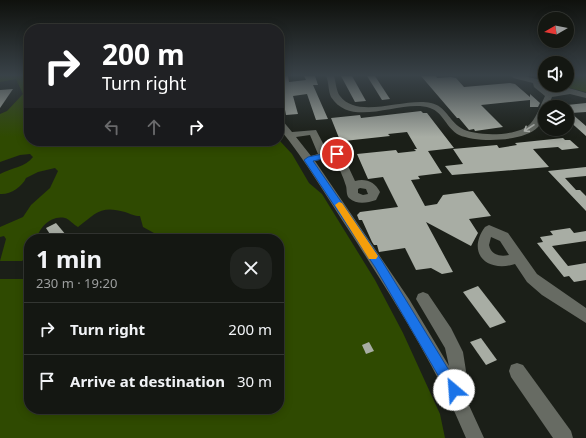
<!DOCTYPE html>
<html lang="en">
<head>
<meta charset="utf-8">
<style>
  :root { --surface:#141712; --page:#212420; --text:#f1f3f6; --muted:#9d9f9f; --line:#333632 }
  body { margin:0; font-family:"Noto Sans",sans-serif; background:var(--page); color:var(--text); height:100vh; display:flex; flex-direction:column; font-size:15px; white-space:nowrap }
  * { box-sizing:border-box; margin:0 }
  p { font-size:13px; color:var(--muted) }
  .icon { flex:none; width:22px; height:22px; fill:none; stroke:currentColor; stroke-width:2; stroke-linecap:round; stroke-linejoin:round }
  .map { position:relative; flex:1; overflow:hidden }
  .details { position:absolute; left:24px; top:234px; width:260px; height:180px; display:flex; flex-direction:column; background:var(--surface); border-radius:16px; box-shadow:0 2px 10px #0003,0 0 0 1px var(--line) }
  .details>* { flex:none }
  .banner { position:absolute; left:24px; top:24px; width:260px; height:122px; border-radius:16px; box-shadow:0 2px 10px #0003,0 0 0 1px var(--line); background:#202124; color:#fff; overflow:hidden }
  .needle { width:26px; rotate:261deg }
  .buttons { position:absolute; left:538px; top:12px; display:grid; gap:8px }
  .buttons a { display:grid; place-items:center; width:36px; height:36px; border-radius:50%; background:var(--surface); box-shadow:0 2px 10px #0003,0 0 0 1px var(--line); font-size:20px }
  .pin { position:absolute; display:grid; place-items:center; width:34px; height:34px; color:#fff; margin:-17px; border:2px solid #fff; border-radius:50%; box-shadow:0 1px 4px #0007 }
  .me { position:absolute; width:44px; margin:-22px; rotate:333deg; stroke-linejoin:round; filter:drop-shadow(0 0 3px #0008) }
  .turn { display:flex; align-items:center; gap:14px; height:84px; padding:0 12px; font-size:18px }
  .turn .icon { width:52px; height:52px; stroke-width:2.5 }
  .turn b { display:block; font-size:28px; line-height:34px }
  .lanes { display:flex; align-items:center; height:38px; padding:0 12px; background:#0003; justify-content:center; gap:20px; direction:ltr }
  .lanes .off { opacity:.35 }
  .round { display:grid; place-items:center; flex:none; width:42px; height:42px; border-radius:16px; background:var(--page) }
  .summary { display:flex; align-items:center; justify-content:space-between; height:68px; padding:0 12px }
  h1 { font-size:24px; font-weight:700; line-height:30px }
  ul { padding:0; list-style:none }
  li { display:flex; align-items:center; gap:12px; height:52px; padding:0 12px; border-top:1px solid var(--line) }
  li div { flex:1 }
  li b { display:block; font-size:15px }
  li em { font-style:normal }
  .map>svg:first-child { display:block }
  .forest { fill:#2f4a01 }
  .building { fill:#a8ada4 }
  .lines { fill:none; stroke-linecap:round; stroke-linejoin:round }
  .minor { fill:#676b63; fill-rule:evenodd }
  .oneway { stroke:#b3b6b0 }
  .route { fill:#1a73e8; stroke:#114b97 }
  .slow { fill:#f59e0b }
</style>
</head>
<body>
<div class="map">
<svg width="586" height="438" viewBox="0 0 586 438">
  <rect width="100%" height="100%" fill="#1b1f18"/>
  <g class="forest">
    <path d="M0,76H29V141H279V140L292,154L309,183L322,194L375,280L403,333L440,414L445,438H0V279H29V409H279V239H165L143,227L140,216C134,216 131,214 125,212C101,205 96,213 78,227C74,225 69,219 65,218C50,215 40,228 36,239H29V255L22,261H0L6,239L4,236L0,237V227L23,217L31,205L50,188L58,171L55,168L38,172L26,178C22,187 10,195 0,194V174C11,168 26,167 33,157L30,154L20,155L0,162V114L7,111L23,94L16,79L0,82Z"/>
    <polygon points="567,76 586,76 586,92 558,85 567,85"/>
  </g>
  <g class="building">
    <polygon points="281,76 288,76 289,82 306,80 304,76 315,76 318,85 313,85 328,119 316,120 307,94 293,96 298,114 286,115 282,94 285,94"/>
    <polygon points="341,76 352,76 366,101 355,102"/>
    <polygon points="367,76 375,76 390,99 382,100"/>
    <polygon points="421,76 436,76 437,78 451,77 456,78 464,87 510,83 515,84 530,97 530,94 540,103 538,107 530,107 530,100 481,105 503,127 475,131 474,129 469,130 459,118 457,118"/>
    <polygon points="13,89 0,108 0,90"/>
    <polygon points="586,103 586,112 571,113 586,126 586,136 567,119 567,105"/>
    <polygon points="421,111 423,113 427,113 454,148 428,151 442,173 418,176 420,179 411,180 425,206 437,204 443,195 473,191 491,216 469,219 478,233 471,246 426,222 453,272 442,274 431,268 416,270 405,248 379,252 377,245 374,245 372,242 362,220 359,220 357,215 360,212 398,207 383,177 368,179 357,154 396,150 398,153 416,151 414,149 417,149 407,132 388,134 390,136 344,141 343,138 339,138 331,118 360,115 361,118"/>
    <polygon points="563,138 565,140 570,140 579,148 562,150 558,147 533,149 549,167 452,175 445,166 463,164 453,149 497,145 499,148 517,145 515,143"/>
    <polygon points="586,167 586,176 565,178 576,190 580,190 586,196 586,211 548,171"/>
    <polygon points="56,223 66,235 59,239 53,239 46,228"/>
    <polygon points="570,228 574,233 586,231 586,241 552,246 568,266 586,263 586,280 574,282 569,276 564,277 537,243 543,242 540,237 553,235 550,231"/>
    <polygon points="478,286 506,322 490,328 463,292"/>
    <polygon points="481,338 497,360 486,365 470,342"/>
    <polygon points="369,342 374,351 366,354 362,345"/>
  </g>
  <g class="lines">
    <g class="minor">
      <path d="M326,76H334C336,82 336,91 340,96C358,120 405,97 431,103C446,106 449,121 461,128C475,137 520,137 531,123C537,116 541,104 545,96L534,87L533,83L513,78L512,76H524L545,81L546,85H542L551,92L561,91L546,85C561,85 572,89 586,93V98L570,94L552,97L548,107H545C545,113 543,122 538,127C524,142 477,143 459,135C447,129 443,112 430,108C402,98 352,130 331,97C328,91 329,82 326,76Z"/>
      <path d="M279,119L282,120L292,132L316,130L327,151H341L355,181C366,178 375,182 380,192L376,200C367,203 357,205 349,198C346,195 347,189 346,186C343,176 338,166 334,157L315,161L409,299L449,366L445,348L416,299L418,294L423,292L428,294L451,328L463,352L466,371L462,390L484,438H466C436,366 394,300 352,235C328,199 306,161 279,128ZM310,135L318,154L311,156L296,137ZM360,188L366,189L368,194L363,195L358,193V189Z"/>
      <path d="M489,225L508,233L537,274L586,308V323L542,295L527,282L515,264C487,273 466,253 485,227ZM491,237L500,241L509,255C500,257 491,255 489,245Z"/>
      <polygon points="517,363 523,365 571,431 573,438 553,438 511,377 509,371 511,365"/>
    </g>
  </g>
  <defs><path id="oneway-shaft" d="M-6 0H5M1.5-3L5.5 0L1.5 3" fill="none" stroke-width="1.6" stroke-linecap="round" stroke-linejoin="round"/></defs>
  <use class="oneway" href="#oneway-shaft" transform="translate(529 128) rotate(147)"/>
  <linearGradient id="sky" x2="0" y2="1"><stop stop-color="#0f110d"/><stop offset="0.55" stop-color="#394248"/><stop offset="1" stop-color="#394248" stop-opacity="0"/></linearGradient>
  <rect width="586" height="137" fill="url(#sky)"/>
  <polygon class="route" points="337,151 340,152 340,155 313,161 382,261 458,385 460,390 458,394 454,396 449,394 375,267 304,160 308,157"/>
  <polygon class="slow" points="339,202 342,203 376,253 378,256 376,259 369,259 335,205"/>
</svg>
<div class="buttons">
<a><svg class="needle" viewBox="-14 -14 28 28"><path d="M0-13l5 13h-10z" fill="#e53935"/><path d="M0 13l5-13h-10z" fill="#9d9f9f"/></svg></a>
<a><svg class="icon" aria-label="sound" viewBox="0 0 24 24"><path d="M4 9h4l5-4v14l-5-4H4zM17 9q2 3 0 6"/></svg></a>
<a><svg class="icon" aria-label="layers" viewBox="0 0 24 24"><path d="M12 4l9 5-9 5-9-5zM3 14l9 5 9-5"/></svg></a>
</div>
<div class="pin" style="left:337px;top:154px;background:#d93025"><svg class="icon" aria-label="arrive" viewBox="0 0 24 24"><path d="M6 21V4h12l-3 4 3 4H6"/></svg></div>
<svg class="me" style="left:454px;top:390px" viewBox="-20 -20 40 40"><circle r="19" fill="#fff"/><path d="M0-13L10 11 0 6-10 11z" fill="#1a73e8"/></svg>
<div class="banner">
<div class="turn"><svg class="icon" aria-label="right" viewBox="0 0 24 24"><path d="M7 20v-9h11M14 6l5 5-5 5"/></svg><div><b>200 m</b>Turn right</div></div>
<div class="lanes"><svg class="icon off" aria-label="left" viewBox="0 0 24 24"><path d="M17 20v-9H6M10 6l-5 5 5 5"/></svg><svg class="icon off" aria-label="ahead" viewBox="0 0 24 24"><path d="M12 20V5M6 11l6-6 6 6"/></svg><svg class="icon" aria-label="right" viewBox="0 0 24 24"><path d="M7 20v-9h11M14 6l5 5-5 5"/></svg></div>
</div>
<section class="details">
<div class="summary"><div><h1>1 min</h1><p>230 m · 19:20</p></div><a class="round"><svg class="icon" aria-label="close" viewBox="0 0 24 24"><path d="M6 6l12 12M18 6L6 18"/></svg></a></div>
<ul>
<li><svg class="icon" aria-label="right" viewBox="0 0 24 24"><path d="M7 20v-9h11M14 6l5 5-5 5"/></svg><div><b>Turn right</b></div><em>200 m</em></li>
<li><svg class="icon" aria-label="arrive" viewBox="0 0 24 24"><path d="M6 21V4h12l-3 4 3 4H6"/></svg><div><b>Arrive at destination</b></div><em>30 m</em></li>
</ul>
</section>
</div>
</body>
</html>
